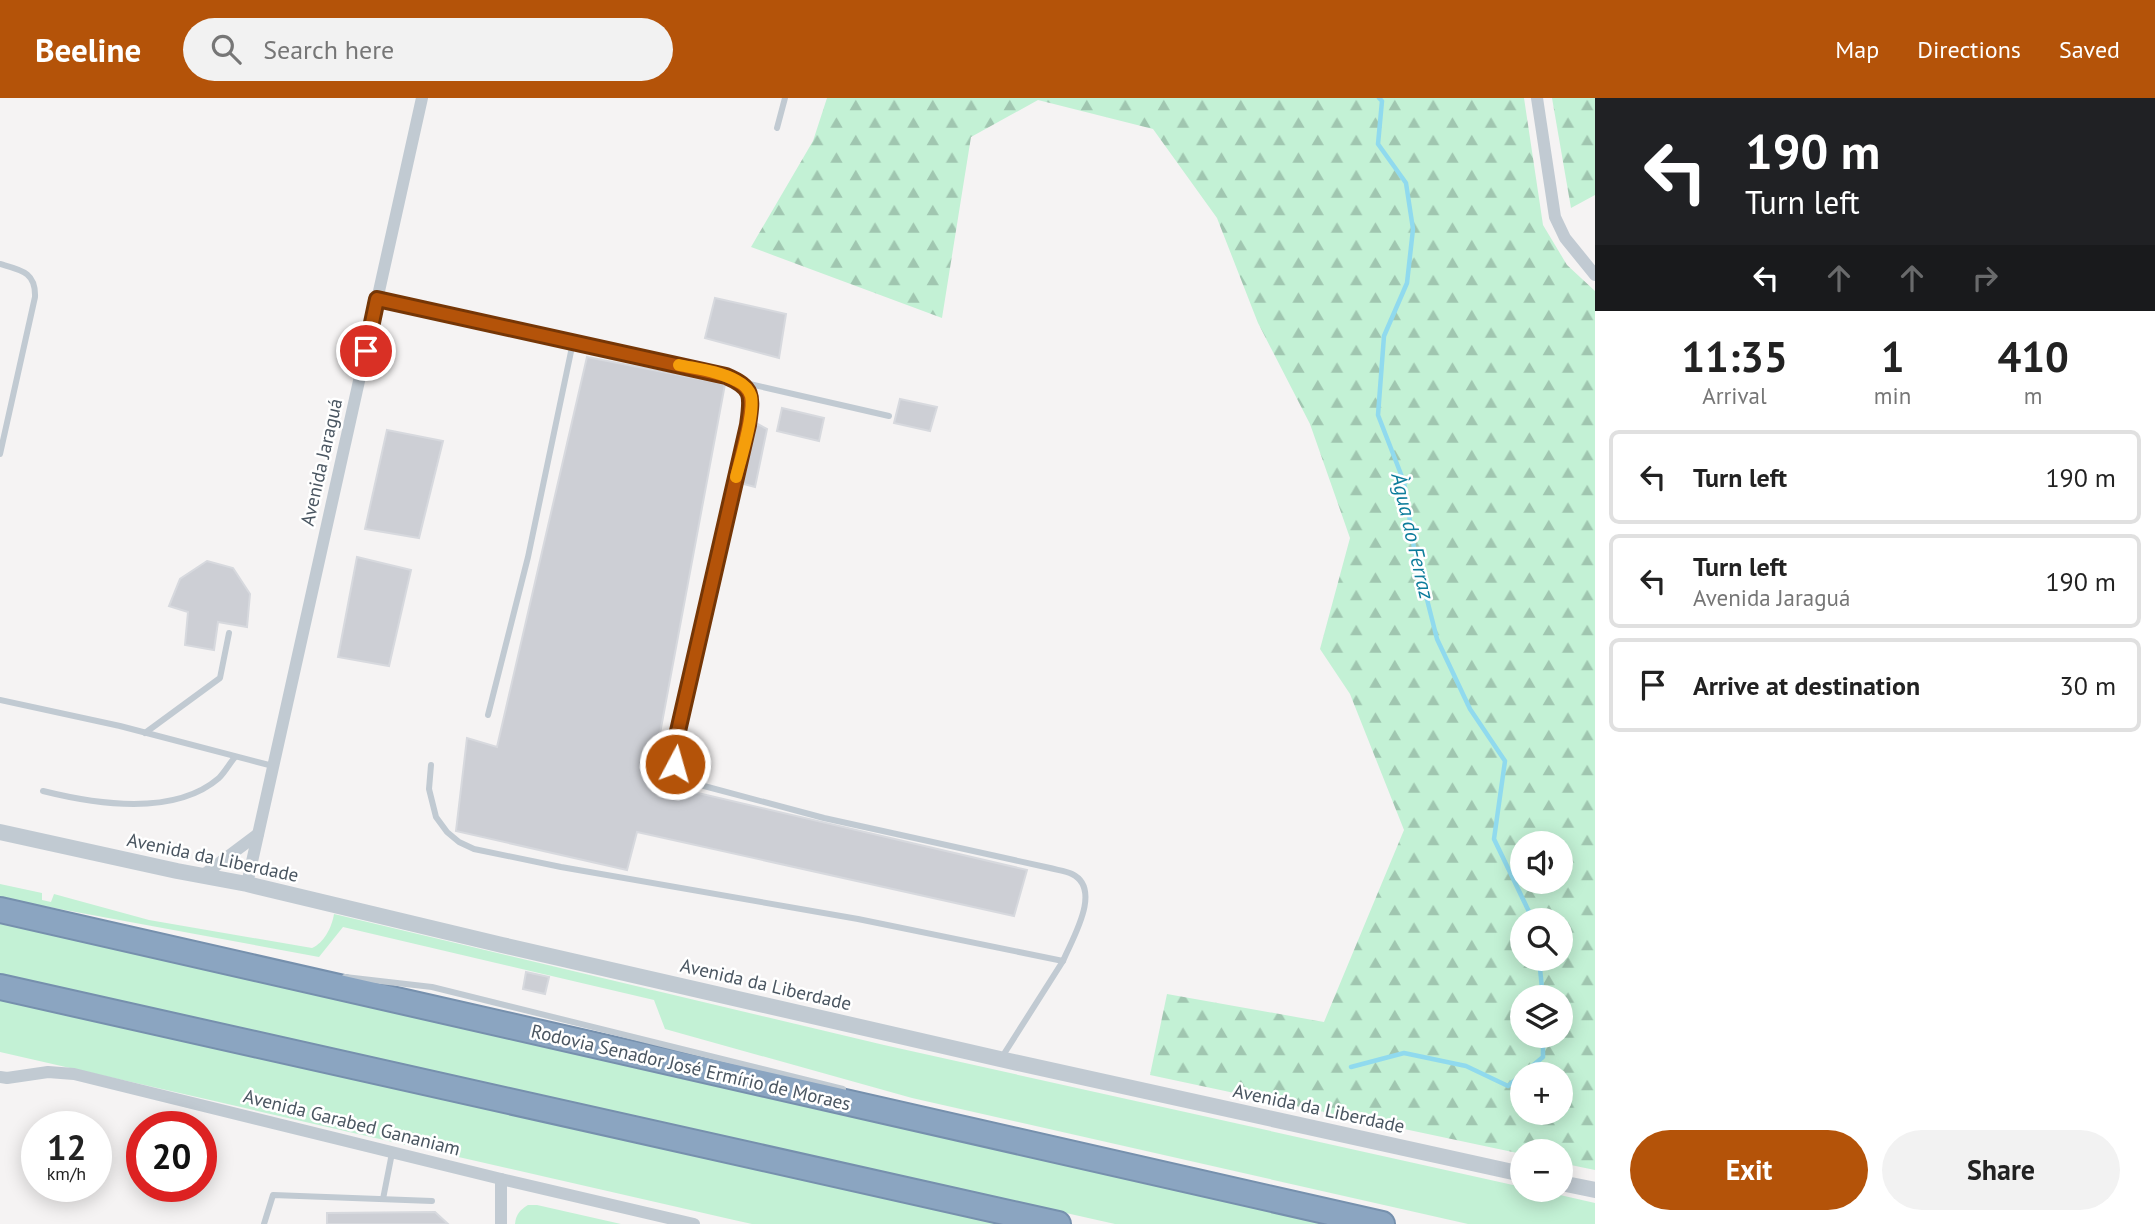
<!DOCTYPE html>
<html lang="en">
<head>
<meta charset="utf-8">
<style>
  :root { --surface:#fff; --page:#f2f2f2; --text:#222; --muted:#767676; --line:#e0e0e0; --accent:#b45309 }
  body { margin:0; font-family:"PT Sans",sans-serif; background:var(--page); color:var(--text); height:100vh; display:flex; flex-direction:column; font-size:26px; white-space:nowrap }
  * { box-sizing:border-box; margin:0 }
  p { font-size:23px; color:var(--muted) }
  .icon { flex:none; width:38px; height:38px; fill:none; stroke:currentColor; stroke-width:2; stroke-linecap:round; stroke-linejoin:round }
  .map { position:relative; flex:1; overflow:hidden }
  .panel { display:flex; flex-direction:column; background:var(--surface); width:560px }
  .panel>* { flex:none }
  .hud { background:#202124; color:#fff; overflow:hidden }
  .tools { position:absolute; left:1510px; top:733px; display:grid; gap:14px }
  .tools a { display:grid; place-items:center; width:63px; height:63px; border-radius:50%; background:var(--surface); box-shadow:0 4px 18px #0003; font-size:35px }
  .speed { position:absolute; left:21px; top:1013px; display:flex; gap:14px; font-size:35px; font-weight:700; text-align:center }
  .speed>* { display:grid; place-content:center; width:91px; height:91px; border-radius:50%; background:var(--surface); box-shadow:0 4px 18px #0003; line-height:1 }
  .speed small { font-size:18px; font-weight:400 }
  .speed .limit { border:10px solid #d22; background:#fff; color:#111 }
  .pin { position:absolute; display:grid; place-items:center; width:60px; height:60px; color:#fff; margin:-30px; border:4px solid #fff; border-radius:50%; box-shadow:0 2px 7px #0007 }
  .me { position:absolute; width:77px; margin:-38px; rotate:6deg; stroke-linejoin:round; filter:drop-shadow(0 0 5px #0008) }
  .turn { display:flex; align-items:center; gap:24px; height:147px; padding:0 35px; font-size:32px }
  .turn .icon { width:91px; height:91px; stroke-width:2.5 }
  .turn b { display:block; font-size:49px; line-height:60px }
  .lanes { display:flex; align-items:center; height:66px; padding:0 35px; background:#0003; justify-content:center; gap:35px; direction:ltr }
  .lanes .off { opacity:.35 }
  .eta { display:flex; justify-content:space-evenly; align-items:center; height:119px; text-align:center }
  .eta b { font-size:42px; font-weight:700; line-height:49px }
  .button { display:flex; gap:14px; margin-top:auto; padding:14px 35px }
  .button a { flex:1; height:80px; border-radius:42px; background:var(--accent); color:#fff; font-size:28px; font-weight:700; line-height:80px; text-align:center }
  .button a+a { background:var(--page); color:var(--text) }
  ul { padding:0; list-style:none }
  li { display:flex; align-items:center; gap:21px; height:94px; margin:0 14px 10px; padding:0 21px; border:4px solid var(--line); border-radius:10px }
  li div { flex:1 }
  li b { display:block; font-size:26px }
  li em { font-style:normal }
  header { display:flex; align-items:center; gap:42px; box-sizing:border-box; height:98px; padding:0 35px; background:var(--accent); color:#fff }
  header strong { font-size:33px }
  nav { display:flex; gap:38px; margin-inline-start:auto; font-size:24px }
  .search { width:490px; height:63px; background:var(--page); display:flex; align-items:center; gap:18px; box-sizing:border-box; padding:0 24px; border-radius:38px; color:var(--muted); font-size:26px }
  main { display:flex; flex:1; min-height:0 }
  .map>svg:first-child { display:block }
  .grass { fill:#c3f1d5 }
  .forest { fill:url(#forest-firs); fill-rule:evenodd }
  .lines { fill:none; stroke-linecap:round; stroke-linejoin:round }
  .stream { stroke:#90daee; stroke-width:4.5 }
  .building { fill:#cdcfd5; stroke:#d7d9de; stroke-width:2 }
  .motorway-casing { stroke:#7690ad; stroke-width:28 }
  .service { stroke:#c1cad2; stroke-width:6 }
  .minor { stroke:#c1cad2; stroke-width:12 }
  .tertiary { stroke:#c1cad2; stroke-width:16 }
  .motorway { stroke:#8ba5c1; stroke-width:24 }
  .route-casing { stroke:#753606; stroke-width:18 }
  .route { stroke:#b45309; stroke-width:12 }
  .slow { stroke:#f59e0b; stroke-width:12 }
  .labels { text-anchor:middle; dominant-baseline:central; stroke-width:5; stroke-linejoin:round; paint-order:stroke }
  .street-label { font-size:19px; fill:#4a5661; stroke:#fff }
  .water-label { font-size:21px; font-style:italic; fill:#0c7c9b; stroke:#fff }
</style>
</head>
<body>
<header>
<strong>Beeline</strong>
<div class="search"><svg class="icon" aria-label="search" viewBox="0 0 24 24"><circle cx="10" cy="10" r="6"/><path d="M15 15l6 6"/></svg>Search here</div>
<nav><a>Map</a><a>Directions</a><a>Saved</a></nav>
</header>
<main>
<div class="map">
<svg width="1595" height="1126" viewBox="0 0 1595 1126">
  <defs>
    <pattern id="forest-firs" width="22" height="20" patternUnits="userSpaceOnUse" patternTransform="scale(1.75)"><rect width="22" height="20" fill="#c3f1d5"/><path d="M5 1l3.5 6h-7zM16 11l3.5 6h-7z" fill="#a0c6b0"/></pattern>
  </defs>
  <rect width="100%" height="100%" fill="#f5f3f3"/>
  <g class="grass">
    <path d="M0,786L42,795V802L51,804L54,796L149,822L312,850C324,845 332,829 334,816L884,947L1522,1089V1092H1538L1595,1105V1126H1468L912,1000L665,931L654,902L343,829L319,859L0,800Z"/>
    <polygon points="0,821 1351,1126 1115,1126 0,876"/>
    <polygon points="0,901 1000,1126 752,1126 734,1122 0,954"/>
    <path d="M528,1107H537L621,1126H515C516,1116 520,1112 528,1107Z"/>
  </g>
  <g class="forest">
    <path d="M827,0H1524L1543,127L1567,167L1595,193V1072L1561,1065V1054H1522V1056L1150,977L1167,896L1324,924L1404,732L1350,596L1320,551L1350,440L1310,326L1258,225L1217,120L1153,31L1038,2L971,39L942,220L751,149L813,43ZM1522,746H1561V784H1522ZM1522,822H1561V861H1522ZM1522,900H1561V938H1522ZM1522,976H1561V1015H1522Z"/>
    <polygon points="1552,0 1595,0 1595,97 1571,110"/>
  </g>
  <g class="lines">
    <g class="stream">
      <polyline points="1379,0 1382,3 1378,46 1406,85 1413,131 1407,185 1384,238 1378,317 1404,384 1414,450 1437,541 1470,611 1505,663 1494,741 1533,822"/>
      <polyline points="1539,861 1543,900"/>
      <polyline points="1351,969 1404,955 1466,968 1508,988 1543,959 1543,938"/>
    </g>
  </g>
  <g class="building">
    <polygon points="715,200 786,216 779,260 705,240"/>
    <polygon points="587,259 725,286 651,684 1027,772 1014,818 637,734 627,772 456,733 467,640 497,649"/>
    <polygon points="900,301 937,309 930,333 894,325"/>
    <polygon points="782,310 824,320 819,343 777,333"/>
    <polygon points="754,324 767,331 755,389 740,385"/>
    <polygon points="387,332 443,343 419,440 365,431"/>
    <polygon points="357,459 411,472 389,568 338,559"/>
    <polygon points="207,463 233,470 250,496 247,529 218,524 214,552 185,547 188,514 169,508 180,481"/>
    <polygon points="526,874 549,879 545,896 523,891"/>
    <polygon points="435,1114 448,1126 327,1126 327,1115"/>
  </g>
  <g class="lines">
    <g class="motorway-casing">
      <g id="motorway">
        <polyline points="0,812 1382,1126"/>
        <polyline points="0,889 1058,1126"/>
      </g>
    </g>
    <g class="service">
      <polyline points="777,30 785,0"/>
      <path d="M0,166C21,172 36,174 35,199L0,356"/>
      <path d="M377,201L726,278L740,284L748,292L752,302L748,327L673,655L675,666L682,676L704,688L824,720L1050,770C1057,772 1066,773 1072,776C1103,791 1072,841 1063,863L858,821L561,769L474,751L459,744L447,734L436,719L429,691L431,667"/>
      <polyline points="741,284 889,318"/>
      <polyline points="0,602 120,628 273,668"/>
      <polyline points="488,617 528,459 573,244"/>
      <polyline points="145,635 220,580 229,535"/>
      <path d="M43,693C95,706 174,719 219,680C225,674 230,665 235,659"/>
      <polyline points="345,879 432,889 843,991"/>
      <polyline points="1002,959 1063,863"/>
      <polyline points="383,1101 392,1055"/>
      <polyline points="264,1126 273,1097 432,1103"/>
    </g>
    <g class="minor">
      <polyline points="1537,0 1555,119 1565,140 1595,177"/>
      <polyline points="202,778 258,736"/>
      <polyline points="247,786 422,0"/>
      <polyline points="0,979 7,980 48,974 74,976 501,1081 694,1126"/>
      <polyline points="501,1081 501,1126"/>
    </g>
    <g class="tertiary">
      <polyline points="0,734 177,773 247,786 502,847 1000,961 1522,1076"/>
      <polyline points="1561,1085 1595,1092"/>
    </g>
    <use href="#motorway" class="motorway"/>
  </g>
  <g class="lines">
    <g class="route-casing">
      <path id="route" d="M366,253L377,201L726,278C754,290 752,298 748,327L673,655L675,666"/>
    </g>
    <use href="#route" class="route"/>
    <path class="slow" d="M679,267C698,271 719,273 737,283C743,286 749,291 751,298C755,315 741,360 736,379"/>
  </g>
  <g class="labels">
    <g class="street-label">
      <text transform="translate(321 364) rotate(-77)">Avenida Jaraguá</text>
      <text transform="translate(213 759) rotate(12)">Avenida da Liberdade</text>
      <text transform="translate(766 886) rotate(13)">Avenida da Liberdade</text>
      <text transform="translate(691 969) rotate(13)">Rodovia Senador José Ermírio de Moraes</text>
      <text transform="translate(1319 1010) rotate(12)">Avenida da Liberdade</text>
      <text transform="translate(352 1024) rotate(14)">Avenida Garabed Gananiam</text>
    </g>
    <g class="water-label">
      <text transform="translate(1413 438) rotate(77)">Àgua do Ferraz</text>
    </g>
  </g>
</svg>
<div class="tools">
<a><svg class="icon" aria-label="sound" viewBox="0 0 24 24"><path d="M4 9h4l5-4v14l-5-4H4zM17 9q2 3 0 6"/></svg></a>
<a><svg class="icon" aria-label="search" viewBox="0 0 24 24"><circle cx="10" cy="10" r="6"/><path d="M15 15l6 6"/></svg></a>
<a><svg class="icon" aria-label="layers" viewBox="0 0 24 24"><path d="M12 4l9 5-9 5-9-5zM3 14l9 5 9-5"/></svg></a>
<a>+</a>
<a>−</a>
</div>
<div class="speed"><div>12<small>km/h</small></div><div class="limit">20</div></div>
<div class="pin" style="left:366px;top:253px;background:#d93025"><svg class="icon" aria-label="arrive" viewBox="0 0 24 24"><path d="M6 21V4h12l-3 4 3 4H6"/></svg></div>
<svg class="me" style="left:675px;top:666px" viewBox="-20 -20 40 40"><circle r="17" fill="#b45309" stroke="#fff" stroke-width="3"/><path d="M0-11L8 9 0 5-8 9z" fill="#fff"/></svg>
</div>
<section class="panel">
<div class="hud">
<div class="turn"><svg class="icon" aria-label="left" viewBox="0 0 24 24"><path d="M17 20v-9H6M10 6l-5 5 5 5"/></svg><div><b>190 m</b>Turn left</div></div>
<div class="lanes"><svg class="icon" aria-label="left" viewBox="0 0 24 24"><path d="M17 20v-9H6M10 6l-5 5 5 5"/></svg><svg class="icon off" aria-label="ahead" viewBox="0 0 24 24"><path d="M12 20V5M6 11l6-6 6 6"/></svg><svg class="icon off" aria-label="ahead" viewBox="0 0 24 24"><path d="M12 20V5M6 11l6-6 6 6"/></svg><svg class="icon off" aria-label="right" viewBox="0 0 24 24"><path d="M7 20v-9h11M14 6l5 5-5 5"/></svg></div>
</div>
<div class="eta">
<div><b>11:35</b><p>Arrival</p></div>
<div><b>1</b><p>min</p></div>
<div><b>410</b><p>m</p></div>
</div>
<ul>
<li><svg class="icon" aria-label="left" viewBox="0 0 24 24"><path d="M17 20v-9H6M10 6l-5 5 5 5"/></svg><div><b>Turn left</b></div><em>190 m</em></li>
<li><svg class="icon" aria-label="left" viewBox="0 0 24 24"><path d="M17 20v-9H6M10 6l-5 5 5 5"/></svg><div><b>Turn left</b><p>Avenida Jaraguá</p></div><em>190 m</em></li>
<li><svg class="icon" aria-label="arrive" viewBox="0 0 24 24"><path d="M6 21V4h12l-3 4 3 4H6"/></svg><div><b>Arrive at destination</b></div><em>30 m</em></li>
</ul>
<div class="button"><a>Exit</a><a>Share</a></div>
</section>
</main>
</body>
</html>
